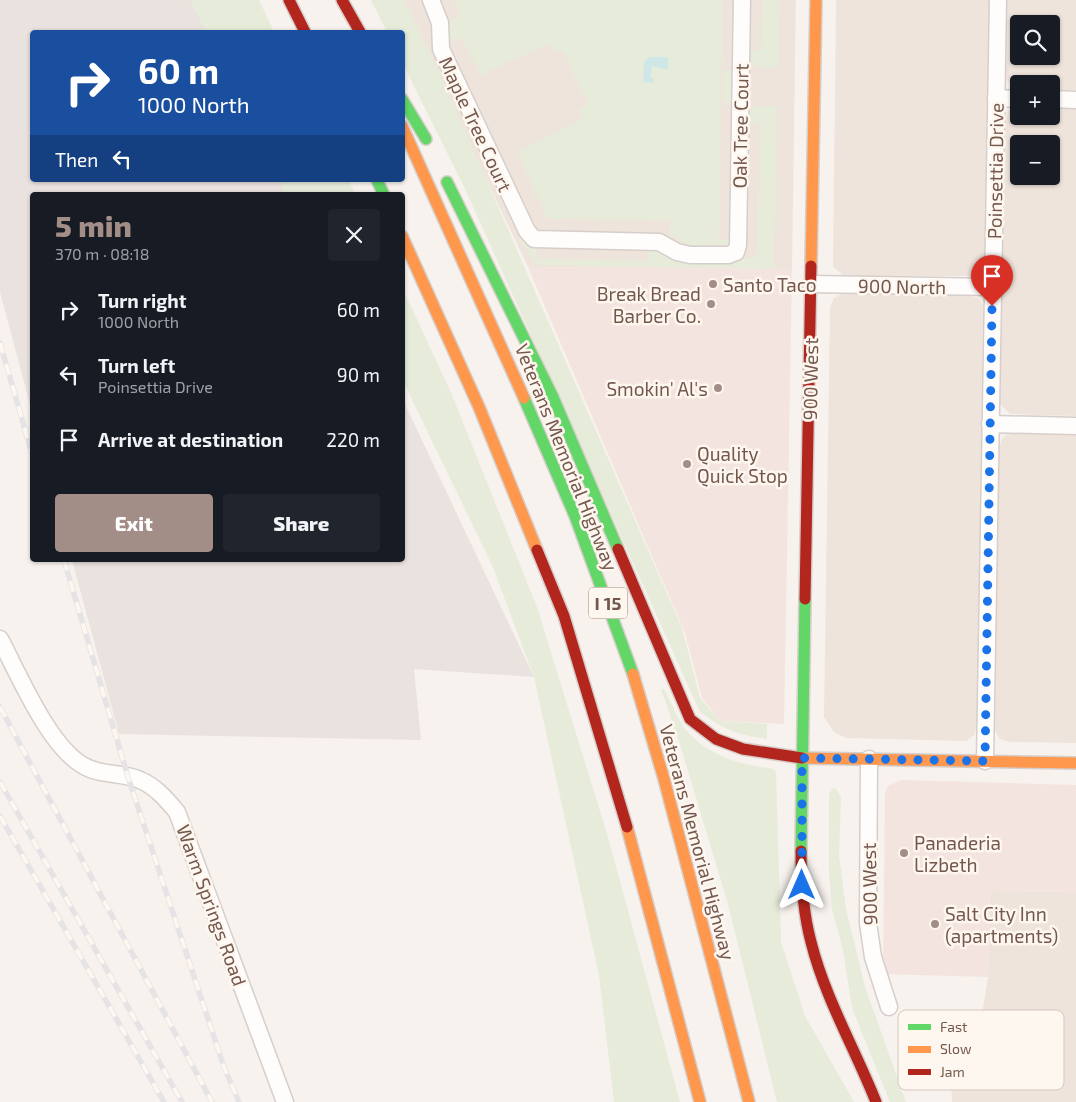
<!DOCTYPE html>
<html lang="en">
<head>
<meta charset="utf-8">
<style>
  :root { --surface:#171b24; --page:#20242c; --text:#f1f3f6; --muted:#9ea1a6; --accent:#a28e86 }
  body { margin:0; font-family:"Exo 2",sans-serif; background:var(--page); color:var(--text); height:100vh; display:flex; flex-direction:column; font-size:19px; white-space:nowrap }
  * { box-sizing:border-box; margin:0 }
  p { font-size:16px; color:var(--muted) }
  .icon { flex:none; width:28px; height:28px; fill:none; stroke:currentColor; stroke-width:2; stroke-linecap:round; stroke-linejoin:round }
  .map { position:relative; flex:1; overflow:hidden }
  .side { position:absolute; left:30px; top:192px; width:375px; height:370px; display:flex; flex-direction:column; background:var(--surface); border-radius:5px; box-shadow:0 1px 4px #0004 }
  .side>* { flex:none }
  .banner { position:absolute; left:30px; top:30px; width:375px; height:152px; border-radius:5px; box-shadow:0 1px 4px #0004; background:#1a4fa0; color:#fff; overflow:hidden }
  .fabs { position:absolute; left:1010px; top:15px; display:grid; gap:10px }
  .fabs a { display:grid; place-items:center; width:50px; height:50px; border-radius:5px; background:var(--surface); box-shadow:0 1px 4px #0004; font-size:25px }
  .pin { position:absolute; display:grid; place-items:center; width:42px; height:42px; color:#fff; margin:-51px -21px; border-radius:50% 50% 50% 0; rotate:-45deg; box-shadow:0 0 5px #0007 }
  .pin .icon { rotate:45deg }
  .me { position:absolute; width:55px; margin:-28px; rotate:0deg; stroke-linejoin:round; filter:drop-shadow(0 0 4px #0008) }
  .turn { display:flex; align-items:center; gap:18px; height:105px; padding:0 25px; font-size:22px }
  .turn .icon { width:65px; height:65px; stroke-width:2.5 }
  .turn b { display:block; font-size:35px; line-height:42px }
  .then { display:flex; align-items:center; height:48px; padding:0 25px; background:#0003; gap:10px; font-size:19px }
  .round { display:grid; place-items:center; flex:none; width:52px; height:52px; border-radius:5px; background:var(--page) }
  .headline { display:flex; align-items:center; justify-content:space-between; height:85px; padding:0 25px }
  h1 { font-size:30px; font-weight:800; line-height:38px; color:var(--accent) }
  .action { display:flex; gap:10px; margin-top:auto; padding:10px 25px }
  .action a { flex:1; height:58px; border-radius:5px; background:var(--accent); color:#fff; font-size:20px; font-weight:800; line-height:58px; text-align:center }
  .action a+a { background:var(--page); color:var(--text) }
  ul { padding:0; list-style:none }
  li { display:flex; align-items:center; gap:15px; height:65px; padding:0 25px }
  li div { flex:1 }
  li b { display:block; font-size:19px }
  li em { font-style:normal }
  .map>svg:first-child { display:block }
  .residential { fill:#efe4db; fill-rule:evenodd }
  .commercial { fill:#f4e4df }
  .industrial { fill:#eae2de }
  .green { fill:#e6ecd9 }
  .water { fill:#cfe7e7 }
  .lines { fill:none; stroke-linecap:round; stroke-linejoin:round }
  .street-casing { stroke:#d6ceca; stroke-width:19 }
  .fast-casing { stroke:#d6ceca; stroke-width:14 }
  .slow-casing { stroke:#d6ceca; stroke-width:14 }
  .jam-casing { stroke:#d6ceca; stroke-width:14 }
  .street { stroke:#fefdfc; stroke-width:16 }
  .fast { stroke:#63d668; stroke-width:11 }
  .slow { stroke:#ff974d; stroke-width:11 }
  .jam { stroke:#b3261e; stroke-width:11 }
  .rail-casing { stroke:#e5e3e5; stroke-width:5.5 }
  .rail { stroke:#fef7ef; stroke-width:4; stroke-dasharray:11; stroke-linecap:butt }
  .route { stroke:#1a73e8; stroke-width:9; stroke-dasharray:0 16.2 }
  .poi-dot { fill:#a28e86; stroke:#fef7ef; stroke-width:2 }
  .labels { text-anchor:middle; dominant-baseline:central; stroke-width:5; stroke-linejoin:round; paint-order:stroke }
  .shield { fill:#fef7ef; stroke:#9d887e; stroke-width:1 }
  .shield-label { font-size:18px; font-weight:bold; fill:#74584e }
  .street-label { font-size:19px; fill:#74584e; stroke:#fef7ef }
  .poi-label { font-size:19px; fill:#74584e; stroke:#fef7ef; text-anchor:start }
  .key { fill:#fef7ef; stroke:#d5c7bf; stroke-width:1 }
  .key-label { font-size:14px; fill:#74584e }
</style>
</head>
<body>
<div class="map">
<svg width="1076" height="1102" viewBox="0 0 1076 1102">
  <rect width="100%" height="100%" fill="#f7f2ed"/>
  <g class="residential">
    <polygon points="401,0 796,0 792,269 528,267"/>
    <polygon points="836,0 990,0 985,263 982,271 977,276 844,276 833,267"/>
    <path d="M1007,0H1076V90H1051V84H1019V89L1008,82L1006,78ZM1019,24H1051V56H1019Z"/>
    <path d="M1019,106V116H1051V107H1076V416L1010,414L1000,404L1004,123L1008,111ZM1019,144H1051V176H1019Z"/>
    <polygon points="843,293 968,295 979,299 983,305 977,722 975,734 966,741 846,738 834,732 824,717 830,307 834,298"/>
    <polygon points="1009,432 1076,433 1076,743 1009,742 1000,739 995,731 999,448 1002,439"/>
    <polygon points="990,891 1076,892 1076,1102 952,1102 951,1067 974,1066 988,977"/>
  </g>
  <g class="commercial">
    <polygon points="528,267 792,269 784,724 720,721 702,698 685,633"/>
    <polygon points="901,780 1076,785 1076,892 990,891 988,977 883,974 885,793 888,786"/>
  </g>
  <g class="industrial">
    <polygon points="0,0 213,0 228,32 32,32 32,180 298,180 305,195 32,195 32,412 0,292"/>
    <polygon points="403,400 534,677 414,669 421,740 119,734 72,560 402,560"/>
  </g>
  <g class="green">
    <polygon points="190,0 259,0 274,32 206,32"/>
    <path d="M371,0H404L448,92L682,628L700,698L720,721L767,724V739C736,734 726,731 700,712L466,191L403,64L402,32H387Z"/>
    <polygon points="455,0 722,0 719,240 732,240 731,245 689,245 670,236 670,220 548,219 517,152 583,119 579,109 588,104 563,51 560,49 555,52 550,43 481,75 461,37 449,43 450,21 462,16"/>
    <polygon points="762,0 779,0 778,68 755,67 751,60 751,50 761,50"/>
    <rect x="723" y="70" width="11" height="32"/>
    <polygon points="755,106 777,106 774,269 538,265 520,240 522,239 528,245 536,249 537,259 648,261 649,251 652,248 727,262 757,257 761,124 750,123 750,112"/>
    <polygon points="279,180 348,180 356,195 286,195"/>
    <polygon points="403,289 452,395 537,607 608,837 680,1102 614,1102 599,975 534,677 492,565 403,381"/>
    <path d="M661,689H664C671,702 677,718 686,730C707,756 742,765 773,769L776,772L781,942L805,1016L854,1102H777L728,904L678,738Z"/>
    <polygon points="833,788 836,789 841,798 839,855 846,909 865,987 906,1102 890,1102 852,1008 843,950 832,909 829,875 829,794"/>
  </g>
  <polygon class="water" points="650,57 668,57 668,70 652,66 651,78 654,79 654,83 643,82 644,62"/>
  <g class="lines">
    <g class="street-casing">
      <g id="street">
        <polyline points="431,0 440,23 441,49 527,231 534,239 659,242 677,252 690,255 728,255 736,252 738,245 742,0"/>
        <polyline points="996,98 1019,99"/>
        <polyline points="1051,99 1076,100"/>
        <polyline points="811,284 993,287"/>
        <polyline points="990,424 1076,426"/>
        <path d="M0,639C19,675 49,747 84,766C101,776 122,772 140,780C155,786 167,800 177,812L285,1102"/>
        <polyline points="869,759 868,923 873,957 889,1007"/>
        <polyline points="985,761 998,0"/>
      </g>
    </g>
    <g class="fast-casing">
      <g id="fast">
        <polyline points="402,99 426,139"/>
        <polyline points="377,180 384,195"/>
        <polyline points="447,182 552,395 618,549"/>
        <polyline points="524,398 575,516 633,674"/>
        <polyline points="801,851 805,599"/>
      </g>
    </g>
    <g class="slow-casing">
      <g id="slow">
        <polyline points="402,126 524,398"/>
        <polyline points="402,236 479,407 537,550"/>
        <polyline points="811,266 816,0"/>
        <polyline points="633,674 664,779 749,1102"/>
        <polyline points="802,758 1076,763"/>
        <polyline points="627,827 700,1102"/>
      </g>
    </g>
    <g class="jam-casing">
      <g id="jam">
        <polyline points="289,0 305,32"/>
        <polyline points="342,0 360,32"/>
        <polyline points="618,549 690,719 716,739 743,749 802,758"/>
        <polyline points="537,550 564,616 627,827"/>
        <polyline points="805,599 811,266"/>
        <path d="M801,851C801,882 803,912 811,942C825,998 855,1049 876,1102"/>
      </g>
    </g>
    <use href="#street" class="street"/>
    <use href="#fast" class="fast"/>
    <use href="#slow" class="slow"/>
    <use href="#jam" class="jam"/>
    <g class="rail-casing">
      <g id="rail">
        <polyline points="0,343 32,454"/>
        <polyline points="64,560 128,777 224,1067 239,1102"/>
        <polyline points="0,707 212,1102"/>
        <polyline points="0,782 182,1102"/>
        <polyline points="0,816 164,1102"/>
      </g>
    </g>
    <use href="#rail" class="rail"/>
  </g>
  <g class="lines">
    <polyline class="route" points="802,885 802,758 985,761 992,306"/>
  </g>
  <g class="poi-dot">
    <circle cx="713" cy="284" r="5"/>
    <circle cx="711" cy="304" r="5"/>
    <circle cx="718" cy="388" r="5"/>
    <circle cx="687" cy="464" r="5"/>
    <circle cx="904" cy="853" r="5"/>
    <circle cx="935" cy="924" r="5"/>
  </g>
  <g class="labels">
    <rect class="shield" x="589" y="587.5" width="38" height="31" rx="4"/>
    <g class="shield-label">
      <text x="608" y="603">I 15</text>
    </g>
    <g class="street-label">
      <text transform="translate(476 124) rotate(65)">Maple Tree Court</text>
      <text transform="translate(740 126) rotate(-89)">Oak Tree Court</text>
      <text transform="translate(995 171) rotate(-89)">Poinsettia Drive</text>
      <text transform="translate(902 286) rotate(1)">900 North</text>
      <text transform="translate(810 379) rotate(-89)">900 West</text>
      <text transform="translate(567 457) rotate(68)">Veterans Memorial Highway</text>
      <text transform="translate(698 842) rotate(75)">Veterans Memorial Highway</text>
      <text transform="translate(869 884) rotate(-91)">900 West</text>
      <text transform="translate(212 905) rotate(70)">Warm Springs Road</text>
    </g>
    <g class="poi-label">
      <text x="723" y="284">Santo Taco</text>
      <text x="701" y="293" text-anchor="end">Break Bread<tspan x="701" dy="22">Barber Co.</tspan></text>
      <text x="708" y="388" text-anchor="end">Smokin' Al's</text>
      <text x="697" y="453">Quality<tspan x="697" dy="22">Quick Stop</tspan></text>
      <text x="914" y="842">Panaderia<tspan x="914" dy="22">Lizbeth</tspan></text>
      <text x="945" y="913">Salt City Inn<tspan x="945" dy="22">(apartments)</tspan></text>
    </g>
  </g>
  <rect x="898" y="1010" width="166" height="80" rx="8" class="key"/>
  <rect x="908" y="1024" width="23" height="6" fill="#63d668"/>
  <rect x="908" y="1046" width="23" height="7" fill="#ff974d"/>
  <rect x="908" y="1069" width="23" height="6" fill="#b3261e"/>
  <g class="key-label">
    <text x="940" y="1032">Fast</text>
    <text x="940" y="1054">Slow</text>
    <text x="940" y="1077">Jam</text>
  </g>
</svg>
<div class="fabs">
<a><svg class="icon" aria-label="search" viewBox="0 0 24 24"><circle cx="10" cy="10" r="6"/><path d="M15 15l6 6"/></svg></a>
<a>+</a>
<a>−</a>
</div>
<div class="pin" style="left:992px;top:306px;background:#d93025"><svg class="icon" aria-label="arrive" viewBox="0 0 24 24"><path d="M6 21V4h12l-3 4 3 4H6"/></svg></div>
<svg class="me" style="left:802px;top:885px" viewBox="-20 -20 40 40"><path d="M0-17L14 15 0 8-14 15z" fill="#1a73e8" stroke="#fff" stroke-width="4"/></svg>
<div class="banner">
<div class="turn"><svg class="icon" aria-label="right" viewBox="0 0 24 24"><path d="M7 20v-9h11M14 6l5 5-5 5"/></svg><div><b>60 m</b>1000 North</div></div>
<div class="then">Then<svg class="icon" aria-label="left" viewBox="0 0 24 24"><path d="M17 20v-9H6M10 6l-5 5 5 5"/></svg></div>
</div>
<section class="side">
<div class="headline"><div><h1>5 min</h1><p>370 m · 08:18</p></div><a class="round"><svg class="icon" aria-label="close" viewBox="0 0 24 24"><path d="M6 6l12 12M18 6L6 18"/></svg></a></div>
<ul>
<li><svg class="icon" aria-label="right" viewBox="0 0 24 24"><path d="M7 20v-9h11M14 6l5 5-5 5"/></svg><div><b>Turn right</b><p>1000 North</p></div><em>60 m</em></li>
<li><svg class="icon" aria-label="left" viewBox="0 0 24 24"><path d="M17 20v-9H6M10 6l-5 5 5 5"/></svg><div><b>Turn left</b><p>Poinsettia Drive</p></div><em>90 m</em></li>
<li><svg class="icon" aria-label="arrive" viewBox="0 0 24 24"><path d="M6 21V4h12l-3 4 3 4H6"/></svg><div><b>Arrive at destination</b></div><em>220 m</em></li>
</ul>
<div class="action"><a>Exit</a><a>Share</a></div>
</section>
</div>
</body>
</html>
